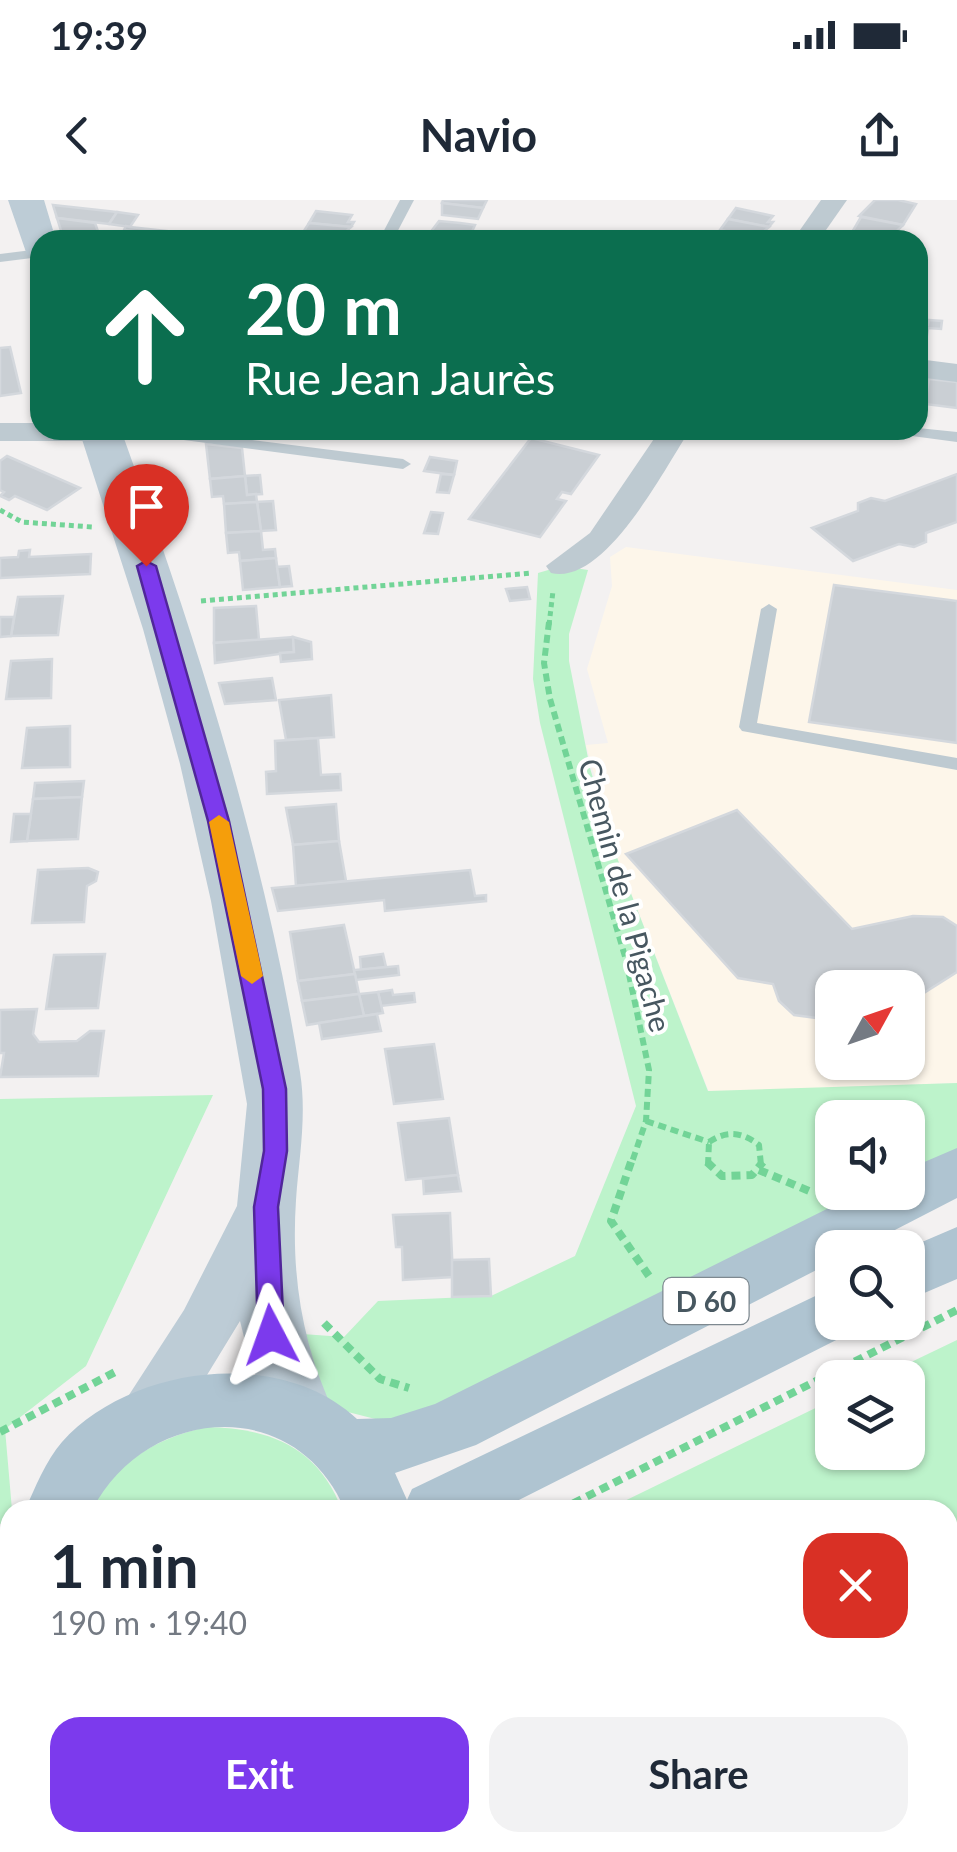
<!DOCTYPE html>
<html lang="en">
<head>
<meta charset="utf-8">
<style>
  :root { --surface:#fff; --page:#f2f2f3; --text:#1f2937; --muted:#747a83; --accent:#7c3aed }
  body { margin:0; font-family:Lato,sans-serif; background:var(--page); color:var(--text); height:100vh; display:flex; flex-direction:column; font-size:38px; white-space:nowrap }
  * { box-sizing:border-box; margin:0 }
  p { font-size:32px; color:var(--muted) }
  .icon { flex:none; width:55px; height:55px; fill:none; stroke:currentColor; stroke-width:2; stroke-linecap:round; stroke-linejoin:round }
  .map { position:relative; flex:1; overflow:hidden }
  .side { position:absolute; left:0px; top:1300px; width:958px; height:352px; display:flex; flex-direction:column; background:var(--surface); border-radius:30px 30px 0 0; box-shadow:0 2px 8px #0004 }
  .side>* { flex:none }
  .hud { position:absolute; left:30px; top:30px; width:898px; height:210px; border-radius:30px; box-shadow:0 2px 8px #0004; background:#0b6e4f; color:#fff; overflow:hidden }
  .needle { width:65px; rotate:50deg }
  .fabs { position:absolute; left:815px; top:770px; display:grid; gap:20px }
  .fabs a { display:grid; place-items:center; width:110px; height:110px; border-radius:20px; background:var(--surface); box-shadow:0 2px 8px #0004; font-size:50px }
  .pin { position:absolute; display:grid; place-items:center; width:85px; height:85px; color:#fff; margin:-102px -42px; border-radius:50% 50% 50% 0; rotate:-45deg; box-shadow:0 0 10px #0007 }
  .pin .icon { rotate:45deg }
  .me { position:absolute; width:110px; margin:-55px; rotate:356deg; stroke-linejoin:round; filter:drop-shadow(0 0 8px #0008) }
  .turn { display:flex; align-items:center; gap:35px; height:210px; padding:0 50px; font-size:45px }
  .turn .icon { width:130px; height:130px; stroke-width:2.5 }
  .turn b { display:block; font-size:70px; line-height:85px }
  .round { display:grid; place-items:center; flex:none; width:105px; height:105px; border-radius:30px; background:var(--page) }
  .headline { display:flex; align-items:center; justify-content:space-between; height:170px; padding:0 50px }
  h1 { font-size:60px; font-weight:700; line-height:75px }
  .button { display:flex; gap:20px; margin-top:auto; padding:20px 50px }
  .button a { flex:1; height:115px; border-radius:30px; background:var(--accent); color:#fff; font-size:40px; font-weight:700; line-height:115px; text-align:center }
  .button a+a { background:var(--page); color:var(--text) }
  .status { display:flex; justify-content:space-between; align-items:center; height:70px; padding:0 50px; background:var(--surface); direction:ltr }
  .status svg { height:28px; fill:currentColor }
  header { display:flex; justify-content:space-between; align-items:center; height:130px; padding:0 50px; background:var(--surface); font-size:45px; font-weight:700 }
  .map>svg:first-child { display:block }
  .commercial { fill:#fdf6ea; fill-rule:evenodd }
  .green { fill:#bdf3cb }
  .building { fill:#cacfd4; stroke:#d4d8dd; stroke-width:2.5 }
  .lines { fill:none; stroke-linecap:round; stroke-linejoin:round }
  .path-far2 { stroke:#72d497; stroke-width:5; stroke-dasharray:5 4; stroke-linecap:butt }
  .path-far1 { stroke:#72d497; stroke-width:6; stroke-dasharray:8 5; stroke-linecap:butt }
  .path { stroke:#72d497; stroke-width:8; stroke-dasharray:9 6; stroke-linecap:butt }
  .lane { fill:#becad1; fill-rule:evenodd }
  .street { fill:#becad1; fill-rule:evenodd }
  .secondary { fill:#bdccd6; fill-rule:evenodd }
  .primary { fill:#afc4d1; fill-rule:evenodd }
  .route { fill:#7c3aed; stroke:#51269a; stroke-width:2.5 }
  .slow { fill:#f59e0b }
  .labels { text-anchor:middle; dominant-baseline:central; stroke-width:8; stroke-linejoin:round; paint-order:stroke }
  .shield { fill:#fff; stroke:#7e8990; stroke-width:2.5 }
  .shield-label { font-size:28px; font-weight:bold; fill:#475760 }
  .street-label { font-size:30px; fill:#475760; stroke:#fff }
</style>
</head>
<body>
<div class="status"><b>19:39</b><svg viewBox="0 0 49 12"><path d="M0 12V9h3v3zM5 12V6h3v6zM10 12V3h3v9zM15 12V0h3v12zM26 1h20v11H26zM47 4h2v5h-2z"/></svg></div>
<header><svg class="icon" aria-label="back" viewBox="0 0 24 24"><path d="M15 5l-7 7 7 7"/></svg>Navio<svg class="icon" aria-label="share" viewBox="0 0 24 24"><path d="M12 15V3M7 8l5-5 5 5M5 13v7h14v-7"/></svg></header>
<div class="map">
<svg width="957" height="1652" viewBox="0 0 957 1652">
  <rect width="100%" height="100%" fill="#f3f1f1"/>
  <path class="commercial" d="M626,347L957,390V883L709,892L616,655L586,545L608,543L587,469L612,386L610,357ZM832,788H908V862H832Z"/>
  <g class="green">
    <polygon points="562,366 588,370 569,434 569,461 590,568 616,655 708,891 957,883 957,949 908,973 908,918 832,918 832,992 867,993 462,1200 387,1222 344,1211 316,1192 289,1133 344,1137 378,1101 491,1096 575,1056 636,906 540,523 533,479 538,373"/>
    <polygon points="213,895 86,1166 5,1229 12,1310 10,1321 0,1324 0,899"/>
    <polygon points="957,1140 957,1342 948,1341 948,1310 606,1310 832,1200 832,1252 908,1252 908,1178 880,1177"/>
    <path d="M206,1227C270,1228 318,1247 342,1310H88C117,1262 152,1240 206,1227Z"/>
  </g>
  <g class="building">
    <polygon points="443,0 487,0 483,8 442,3"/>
    <polygon points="875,0 898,0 916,4 903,25 859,16"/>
    <polygon points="442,3 483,8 478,19 442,15"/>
    <polygon points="53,5 117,12 109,24 57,18"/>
    <polygon points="736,8 773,16 768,22 773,22 769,27 728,19"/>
    <polygon points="316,11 352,15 348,22 354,22 351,27 309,23"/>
    <polygon points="117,12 138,15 130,27 109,24"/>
    <polygon points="861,17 903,25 888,40 848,39"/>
    <polygon points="57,18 95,23 101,40 64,40"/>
    <polygon points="728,19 769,27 757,37 720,30"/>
    <polygon points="439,21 460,23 475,25 468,40 426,38"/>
    <polygon points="309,23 351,27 339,38 302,34"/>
    <polygon points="126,26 130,27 248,40 174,40 177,36 124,30"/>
    <polygon points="929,120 942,121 941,129 928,128 925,149 918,148 918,124 928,125"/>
    <polygon points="10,147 21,193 0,196 0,148"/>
    <polygon points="918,178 929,179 925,204 918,203"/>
    <polygon points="929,179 957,182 957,208 925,204"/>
    <polygon points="531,238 599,255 571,294 562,292 557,299 566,301 540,337 469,319"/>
    <polygon points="206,244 242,248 245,276 210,279"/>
    <polygon points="7,256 80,288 47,310 15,296 9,300 0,296 4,292 0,290 0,261"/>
    <polygon points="430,257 457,261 454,275 424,271"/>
    <polygon points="441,274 454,275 449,293 437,292"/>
    <polygon points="957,274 957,322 926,333 926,342 914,347 899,344 853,361 812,328 858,311 858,303 871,298 885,301"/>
    <polygon points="260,275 262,294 247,295 245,276"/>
    <polygon points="245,276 247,295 256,294 257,302 224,304 223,296 212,297 210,279"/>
    <polygon points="273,301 276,330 261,331 257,302"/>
    <polygon points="257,302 261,331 226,333 224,304"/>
    <polygon points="431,312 443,313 438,334 424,333"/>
    <polygon points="261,331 263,350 275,349 276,358 240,361 239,352 228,353 226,333"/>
    <polygon points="30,350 29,357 91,354 90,374 0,378 0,358 18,357 19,351"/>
    <polygon points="276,358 280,387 243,390 240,361"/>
    <polygon points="289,366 292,386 280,387 277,367"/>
    <polygon points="834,385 957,401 957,543 809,522"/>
    <polygon points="527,387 530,399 510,401 506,389"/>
    <polygon points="63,396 58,435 11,436 18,397"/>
    <polygon points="256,406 259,440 214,443 214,408"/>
    <polygon points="0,417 14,417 11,436 0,437"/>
    <polygon points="293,437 294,452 215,463 214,443"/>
    <polygon points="293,437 311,442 312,459 281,462 280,453 294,452"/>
    <polygon points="52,459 51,498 6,499 11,461"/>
    <polygon points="272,478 276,500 225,504 219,483"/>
    <polygon points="331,495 334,537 286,540 279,500"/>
    <polygon points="70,526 70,567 22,568 27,528"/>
    <polygon points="318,538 321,575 340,574 341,590 267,594 266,572 276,571 275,541"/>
    <polygon points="84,581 82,597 33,599 35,583"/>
    <polygon points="82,597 78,639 27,641 33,599"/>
    <polygon points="336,604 339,641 293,645 286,608"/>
    <polygon points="737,610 852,729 913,716 943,717 957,726 957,772 908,803 908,788 832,788 832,820 794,815 779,801 773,784 738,778 626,654"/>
    <polygon points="14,614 31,614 27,641 11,642"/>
    <polygon points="339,641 346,681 296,686 293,645"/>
    <polygon points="88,668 98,672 96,681 87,686 84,722 32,723 38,670"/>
    <polygon points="470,670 475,696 486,695 486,701 385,711 384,700 278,711 272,688"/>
    <polygon points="344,725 355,774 298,781 290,732"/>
    <polygon points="105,754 98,808 46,809 54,755"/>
    <polygon points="383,754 386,767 361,770 360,757"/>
    <polygon points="398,766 399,775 356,780 354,770"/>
    <polygon points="355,774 359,794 302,801 298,781"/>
    <polygon points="392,790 393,795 414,793 415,802 381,806 378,792"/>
    <polygon points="378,792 383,813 364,816 359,794"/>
    <polygon points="359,794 364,816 307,825 302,801"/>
    <polygon points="37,809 33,834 39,842 77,841 90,831 104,831 98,876 0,877 4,853 0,853 0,810"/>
    <polygon points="377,814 381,831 322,839 319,823"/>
    <polygon points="434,844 443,899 394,904 385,849"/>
    <polygon points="449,918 458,975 406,980 398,923"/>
    <polygon points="458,975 461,991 424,994 423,979"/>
    <polygon points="450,1013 453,1077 403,1080 402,1047 396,1047 393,1015"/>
    <polygon points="489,1059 491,1096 452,1097 452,1060"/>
  </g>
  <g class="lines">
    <g class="path-far2">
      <polyline points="0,310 22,322 92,327"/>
      <polyline points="201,401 532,373"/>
      <polyline points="549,425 553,391"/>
    </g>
    <g class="path-far1">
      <polyline points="549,422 544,463 550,499 626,760 649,870 646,921 631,965"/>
      <polyline points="646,921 709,942"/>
      <path d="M709,942C727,930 742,932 759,945L761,965"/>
      <polyline points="708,965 709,942"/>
    </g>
    <g class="path">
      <polyline points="631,962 611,1021 649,1076"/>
      <polyline points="707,962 722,976 752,975 763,962"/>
      <polyline points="759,970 809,991"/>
      <polyline points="324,1123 380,1179 409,1188"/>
      <polyline points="0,1232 119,1170"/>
      <polyline points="560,1310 957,1110"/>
    </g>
    <g class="lane">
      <polygon points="400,0 414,0 393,40 379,40"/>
      <polygon points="40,49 40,57 0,62 0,54"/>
      <polygon points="918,228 957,232 957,242 897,234 890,230"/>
      <polygon points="131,230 173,230 403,259 411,264 403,269 138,234"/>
      <polygon points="769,404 777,409 757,523 957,558 957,570 742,531 739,527 761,409"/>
    </g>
    <g class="street">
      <polygon points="821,0 847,0 819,40 793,40"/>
      <polygon points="918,159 957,164 957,182 918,177"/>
      <polygon points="0,223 40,223 40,230 115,232 100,241 0,241"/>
      <path d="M660,230H690C664,269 605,386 551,373L546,366L590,333Z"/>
    </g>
    <g class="secondary">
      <polygon points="8,0 44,0 56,40 40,40 40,58 27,55"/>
      <path d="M79,230H121C196,438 265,653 300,872C307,916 299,957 296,1000C291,1075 302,1146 335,1214L326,1233L303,1241L280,1233L251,1165L240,1121L171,1234L148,1242L125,1234L116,1215L184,1110L237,1006L247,904L211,701L180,564L143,429Z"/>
      <polygon points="303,1642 377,1642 381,1652 307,1652"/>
    </g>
    <g class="primary">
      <path d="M957,948V998L860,1048H832V1062L476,1245L395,1273L407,1300L412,1289L832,1088V1122H858L854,1131L499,1310H345C296,1194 147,1205 92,1310H25C35,1288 46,1260 62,1242C130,1166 279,1146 357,1219L391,1218L435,1204L861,992H908V969Z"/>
      <polygon points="957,1027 957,1079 908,1100 908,1048"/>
      <polygon points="10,1371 10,1437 0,1441 0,1375"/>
      <polygon points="10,1471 10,1537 0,1540 0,1474"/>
    </g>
  </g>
  <polygon class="route" points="146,361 156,366 229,621 286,889 287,951 278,1007 284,1135 271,1146 258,1135 254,1007 264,951 263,889 208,621 137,366"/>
  <polygon class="slow" points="219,615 229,622 263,776 252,784 241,776 209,622"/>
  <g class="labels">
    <rect class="shield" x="663.5" y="1078" width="85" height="46" rx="8"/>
    <g class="shield-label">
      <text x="706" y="1101">D 60</text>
    </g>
    <g class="street-label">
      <text transform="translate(626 695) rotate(75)">Chemin de la Pigache</text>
    </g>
  </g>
</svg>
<div class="fabs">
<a><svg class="needle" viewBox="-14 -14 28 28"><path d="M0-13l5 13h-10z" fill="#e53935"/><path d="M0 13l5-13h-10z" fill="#747a83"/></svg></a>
<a><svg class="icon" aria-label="sound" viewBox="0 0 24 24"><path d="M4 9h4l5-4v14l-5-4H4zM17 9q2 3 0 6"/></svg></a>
<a><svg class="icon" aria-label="search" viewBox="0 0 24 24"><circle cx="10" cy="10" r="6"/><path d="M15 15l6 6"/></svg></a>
<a><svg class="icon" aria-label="layers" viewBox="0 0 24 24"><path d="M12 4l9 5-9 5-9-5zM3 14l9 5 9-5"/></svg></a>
</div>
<div class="pin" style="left:146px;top:366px;background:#d93025"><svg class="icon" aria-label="arrive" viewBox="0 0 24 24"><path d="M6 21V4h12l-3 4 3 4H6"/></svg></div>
<svg class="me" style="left:271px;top:1135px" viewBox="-20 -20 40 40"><path d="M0-17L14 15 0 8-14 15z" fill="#7c3aed" stroke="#fff" stroke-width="4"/></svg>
<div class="hud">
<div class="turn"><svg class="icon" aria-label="ahead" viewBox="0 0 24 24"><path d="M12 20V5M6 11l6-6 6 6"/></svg><div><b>20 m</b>Rue Jean Jaurès</div></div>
</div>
<section class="side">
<div class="headline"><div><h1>1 min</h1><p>190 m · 19:40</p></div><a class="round" style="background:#d93025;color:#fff"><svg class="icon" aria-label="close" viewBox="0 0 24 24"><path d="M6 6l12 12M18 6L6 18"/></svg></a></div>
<div class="button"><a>Exit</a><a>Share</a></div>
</section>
</div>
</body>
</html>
